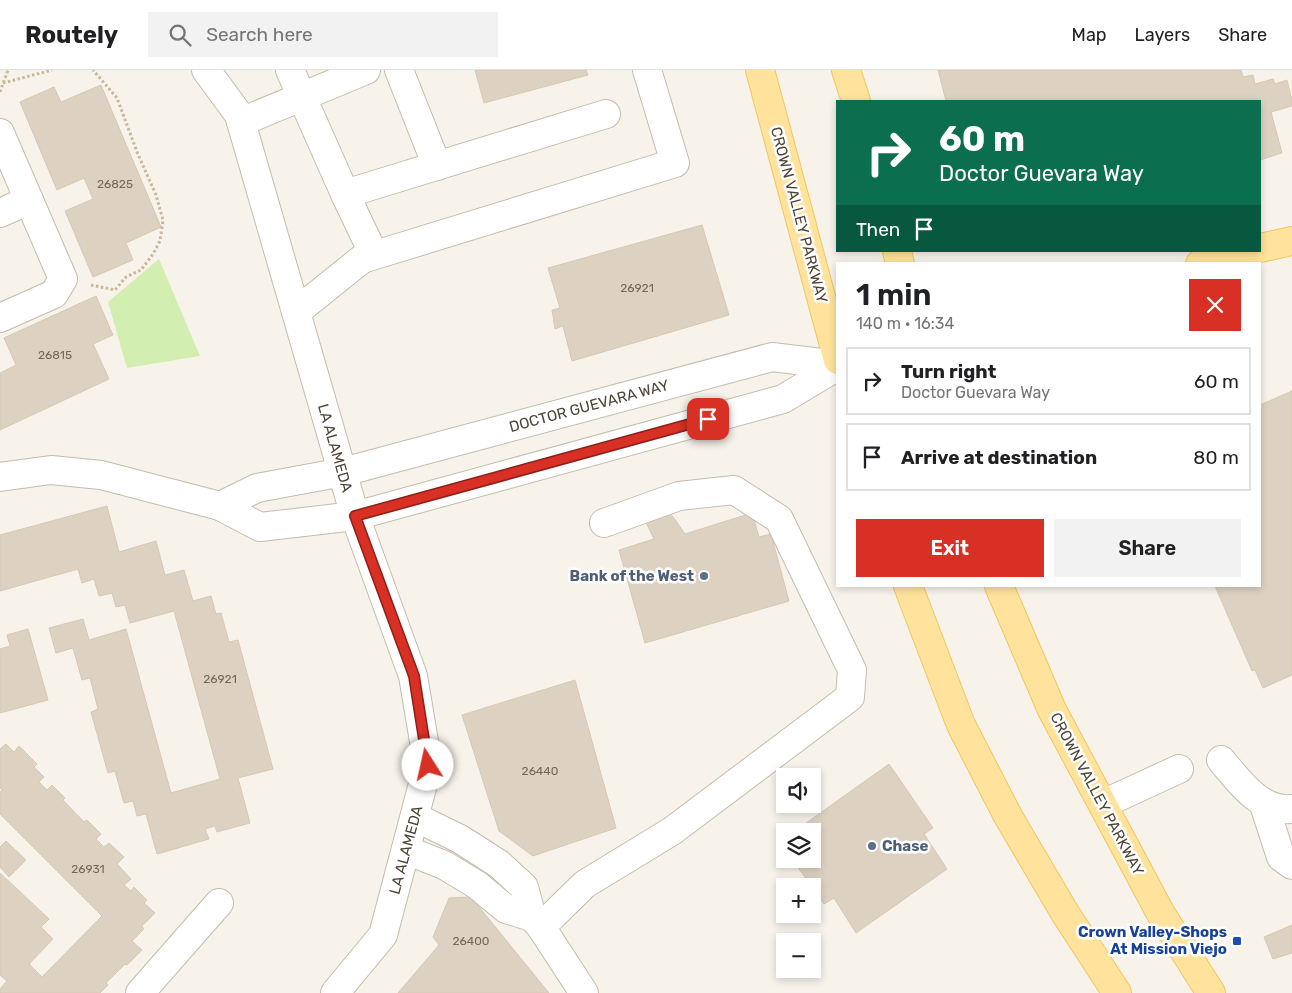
<!DOCTYPE html>
<html lang="en">
<head>
<meta charset="utf-8">
<style>
  :root { --surface:#fff; --page:#f2f2f2; --text:#202124; --muted:#757577; --line:#e0e0e0; --accent:#d93025 }
  body { margin:0; font-family:Rubik,sans-serif; background:var(--page); color:var(--text); height:100vh; display:flex; flex-direction:column; font-size:19px; white-space:nowrap }
  * { box-sizing:border-box; margin:0 }
  p { font-size:16px; color:var(--muted) }
  .icon { flex:none; width:28px; height:28px; fill:none; stroke:currentColor; stroke-width:2; stroke-linecap:round; stroke-linejoin:round }
  .map { position:relative; flex:1; overflow:hidden }
  .details { position:absolute; left:836px; top:192px; width:425px; height:325px; display:flex; flex-direction:column; background:var(--surface); border-radius:0px; box-shadow:0 2px 8px #0003 }
  .details>* { flex:none }
  .top-card { position:absolute; left:836px; top:30px; width:425px; height:152px; border-radius:0px; box-shadow:0 2px 8px #0003; background:#0b6e4f; color:#fff; overflow:hidden }
  .buttons { position:absolute; left:776px; top:698px; display:grid; gap:10px }
  .buttons a { display:grid; place-items:center; width:45px; height:45px; border-radius:0px; background:var(--surface); box-shadow:0 2px 8px #0003; font-size:25px }
  .pin { position:absolute; display:grid; place-items:center; width:42px; height:42px; color:#fff; margin:-21px; border-radius:10px; box-shadow:0 2px 8px #0006 }
  .me { position:absolute; width:55px; margin:-28px; rotate:350deg; stroke-linejoin:round; filter:drop-shadow(0 0 4px #0008) }
  .turn { display:flex; align-items:center; gap:18px; height:105px; padding:0 20px; font-size:22px }
  .turn .icon { width:65px; height:65px; stroke-width:2.5 }
  .turn b { display:block; font-size:35px; line-height:42px }
  .then { display:flex; align-items:center; height:48px; padding:0 20px; background:#0003; gap:10px; font-size:19px }
  .round { display:grid; place-items:center; flex:none; width:52px; height:52px; border-radius:0px; background:var(--page) }
  .head { display:flex; align-items:center; justify-content:space-between; height:85px; padding:0 20px }
  h1 { font-size:30px; font-weight:600; line-height:38px }
  .cta { display:flex; gap:10px; margin-top:auto; padding:10px 20px }
  .cta a { flex:1; height:58px; border-radius:0px; background:var(--accent); color:#fff; font-size:20px; font-weight:600; line-height:58px; text-align:center }
  .cta a+a { background:var(--page); color:var(--text) }
  ul { padding:0; list-style:none }
  li { display:flex; align-items:center; gap:15px; height:68px; margin:0 10px 8px; padding:0 10px; border:2px solid var(--line); border-radius:0px }
  li div { flex:1 }
  li b { display:block; font-size:19px }
  li em { font-style:normal }
  header { display:flex; align-items:center; gap:30px; box-sizing:border-box; height:70px; padding:0 25px; background:var(--surface); border-bottom:1px solid var(--line) }
  header strong { font-size:24px }
  nav { display:flex; gap:28px; margin-inline-start:auto; font-size:18px }
  .search { width:350px; height:45px; background:var(--page); display:flex; align-items:center; gap:12px; box-sizing:border-box; padding:0 18px; border-radius:0px; color:var(--muted); font-size:19px }
  .map>svg:first-child { display:block }
  .green { fill:#d2eeb1 }
  .building { fill:#ddd2c2; stroke:#d6c8b1 }
  .lines { fill:none; stroke-linecap:round; stroke-linejoin:round }
  .minor-casing { stroke:#c4bcac; stroke-width:30 }
  .major-casing { stroke:#f0c660; stroke-width:30 }
  .path { stroke:#c7b89c; stroke-width:3; stroke-dasharray:2.5 2.5; stroke-linecap:butt }
  .minor { stroke:#fff; stroke-width:28 }
  .major { stroke:#ffe39c; stroke-width:28 }
  .route-casing { stroke:#8d1f18; stroke-width:12 }
  .route { stroke:#d93025; stroke-width:9 }
  .service-dot { fill:#5c6f8a; stroke:#fff; stroke-width:2 }
  .transit-dot { fill:#1a4fb4; stroke:#fff; stroke-width:2 }
  .labels { text-anchor:middle; dominant-baseline:central; stroke-width:5; stroke-linejoin:round; paint-order:stroke }
  .number-label { font-size:12px; fill:#70685a }
  .street-label { font-size:15px; fill:#4c4437; stroke:#fff }
  .service-label { font-size:15px; font-weight:bold; fill:#4e5e75; stroke:#fff; text-anchor:end }
  .transit-label { font-size:15px; font-weight:bold; fill:#164399; stroke:#fff; text-anchor:end }
</style>
</head>
<body>
<header>
<strong>Routely</strong>
<div class="search"><svg class="icon" aria-label="search" viewBox="0 0 24 24"><circle cx="10" cy="10" r="6"/><path d="M15 15l6 6"/></svg>Search here</div>
<nav><a>Map</a><a>Layers</a><a>Share</a></nav>
</header>
<div class="map">
<svg width="1292" height="923" viewBox="0 0 1292 923">
  <rect width="100%" height="100%" fill="#f7f3eb"/>
  <polygon class="green" points="159,189 200,286 127,298 108,232"/>
  <g class="building">
    <polygon points="475,0 586,0 588,5 484,33"/>
    <polygon points="938,0 1241,0 1243,7 1253,5 1255,14 1273,9 1275,14 1287,10 1292,30 1292,36 1271,42 1282,83 1260,90 1260,31 946,31"/>
    <polygon points="101,15 161,157 126,173 133,190 93,207 65,141 93,129 84,108 57,120 20,32 54,17 61,32"/>
    <polygon points="702,155 729,245 572,291 563,256 555,259 552,240 560,238 548,198"/>
    <polygon points="96,226 113,265 93,274 109,309 0,360 0,303 16,295 4,268"/>
    <polygon points="1292,321 1292,605 1263,618 1255,600 1252,601 1215,516 1260,516 1260,335"/>
    <polygon points="664,434 685,464 752,443 759,467 771,464 789,531 645,573 619,480 654,469 641,442"/>
    <polygon points="107,436 119,482 156,471 165,505 184,500 193,531 211,526 216,544 221,543 229,572 238,570 273,699 238,708 250,753 217,762 215,756 205,759 209,769 157,784 146,744 137,746 133,731 124,733 115,701 108,703 91,642 98,639 90,608 82,610 73,578 56,583 49,558 83,549 89,570 126,559 171,723 220,709 174,541 130,553 125,535 116,537 112,523 99,526 94,509 82,513 78,499 0,521 0,465"/>
    <polygon points="28,559 48,630 0,643 0,579 10,576 7,565"/>
    <polygon points="575,610 616,758 533,786 499,761 462,645"/>
    <polygon points="6,674 14,682 19,676 37,694 34,697 44,707 39,712 47,720 52,715 65,728 63,730 84,752 87,750 101,764 96,769 104,777 109,773 124,787 117,794 131,809 124,815 131,821 134,817 147,830 144,833 155,843 142,856 144,859 132,871 142,880 127,895 125,894 106,913 108,915 100,923 0,923 0,919 7,911 0,905 0,803 49,849 41,857 53,869 29,894 42,907 102,846 0,744 0,722 2,720 0,718 0,679"/>
    <polygon points="889,694 933,758 924,764 947,799 856,863 834,828 824,834 792,789 812,789 812,761 795,761"/>
    <polygon points="6,771 26,790 9,807 0,797 0,777"/>
    <polygon points="471,827 549,923 398,923 439,875 433,867 449,828"/>
    <polygon points="1292,855 1292,883 1273,889 1264,867"/>
  </g>
  <g class="lines">
    <g class="minor-casing">
      <g id="minor">
        <polyline points="206,0 239,45 355,446 413,606 428,695 383,865 335,923"/>
        <polyline points="290,0 345,124 606,44"/>
        <polyline points="399,0 437,96"/>
        <polyline points="241,52 366,0"/>
        <polyline points="0,63 63,209 54,224 0,248"/>
        <polyline points="345,124 374,185"/>
        <polyline points="0,143 29,130"/>
        <polyline points="296,242 362,189 675,93 647,0"/>
        <polyline points="0,407 51,400 101,405 220,436 260,457 355,446 783,329 838,296"/>
        <polyline points="220,436 257,418 343,402 772,287 838,295"/>
        <path d="M1221,690C1240,712 1260,742 1292,739"/>
        <polyline points="1263,732 1281,787 1292,795"/>
        <polyline points="1103,734 1179,699"/>
        <polyline points="415,747 460,769 499,794 524,817 532,847 541,857 584,923"/>
        <polyline points="406,780 444,795 477,815 506,839 532,847"/>
        <polyline points="541,857 585,814 672,761 850,627 852,600 779,449 734,420 679,426 604,453"/>
        <polyline points="140,923 219,833"/>
      </g>
    </g>
    <g class="major-casing">
      <g id="major">
        <polyline points="760,0 838,290"/>
        <polyline points="846,0 856,31"/>
        <polyline points="1260,178 1292,171"/>
        <polyline points="897,181 900,194"/>
        <polyline points="1200,194 1247,181"/>
        <polyline points="908,516 961,655 1009,748 1065,843 1117,923"/>
        <polyline points="999,516 1052,640 1161,844 1211,923"/>
      </g>
    </g>
    <g class="path">
      <polyline points="3,13 52,0"/>
      <polyline points="0,22 8,0"/>
      <polyline points="91,215 115,220 126,207 141,200 153,184 160,171 163,150 156,125 137,82 117,28 93,0"/>
    </g>
    <use href="#minor" class="minor"/>
    <use href="#major" class="major"/>
  </g>
  <g class="lines">
    <g class="route-casing">
      <polyline id="route" points="428,695 414,606 355,446 708,349"/>
    </g>
    <use href="#route" class="route"/>
  </g>
  <g class="service-dot">
    <circle cx="704" cy="506" r="5"/>
    <circle cx="872" cy="776" r="5"/>
  </g>
  <rect class="transit-dot" x="1232" y="866" width="10" height="10" rx="2.5"/>
  <g class="labels">
    <g class="number-label">
      <text x="115" y="114">26825</text>
      <text x="637" y="218">26921</text>
      <text x="55" y="285">26815</text>
      <text x="220" y="609">26921</text>
      <text x="540" y="701">26440</text>
      <text x="88" y="799">26931</text>
      <text x="471" y="871">26400</text>
    </g>
    <g class="street-label">
      <text transform="translate(799 145) rotate(75)">CROWN VALLEY PARKWAY</text>
      <text transform="translate(589 336) rotate(-15)">DOCTOR GUEVARA WAY</text>
      <text transform="translate(335 378) rotate(74)">LA ALAMEDA</text>
      <text transform="translate(1097 724) rotate(62)">CROWN VALLEY PARKWAY</text>
      <text transform="translate(406 780) rotate(-75)">LA ALAMEDA</text>
    </g>
    <g class="service-label">
      <text x="694" y="506">Bank of the West</text>
      <text x="882" y="776" text-anchor="start">Chase</text>
    </g>
    <g class="transit-label">
      <text x="1227" y="862">Crown Valley-Shops<tspan x="1227" dy="17">At Mission Viejo</tspan></text>
    </g>
  </g>
</svg>
<div class="buttons">
<a><svg class="icon" aria-label="sound" viewBox="0 0 24 24"><path d="M4 9h4l5-4v14l-5-4H4zM17 9q2 3 0 6"/></svg></a>
<a><svg class="icon" aria-label="layers" viewBox="0 0 24 24"><path d="M12 4l9 5-9 5-9-5zM3 14l9 5 9-5"/></svg></a>
<a>+</a>
<a>−</a>
</div>
<div class="pin" style="left:708px;top:349px;background:#d93025"><svg class="icon" aria-label="arrive" viewBox="0 0 24 24"><path d="M6 21V4h12l-3 4 3 4H6"/></svg></div>
<svg class="me" style="left:428px;top:695px" viewBox="-20 -20 40 40"><circle r="19" fill="#fff"/><path d="M0-13L10 11 0 6-10 11z" fill="#d93025"/></svg>
<div class="top-card">
<div class="turn"><svg class="icon" aria-label="right" viewBox="0 0 24 24"><path d="M7 20v-9h11M14 6l5 5-5 5"/></svg><div><b>60 m</b>Doctor Guevara Way</div></div>
<div class="then">Then<svg class="icon" aria-label="arrive" viewBox="0 0 24 24"><path d="M6 21V4h12l-3 4 3 4H6"/></svg></div>
</div>
<section class="details">
<div class="head"><div><h1>1 min</h1><p>140 m · 16:34</p></div><a class="round" style="background:#d93025;color:#fff"><svg class="icon" aria-label="close" viewBox="0 0 24 24"><path d="M6 6l12 12M18 6L6 18"/></svg></a></div>
<ul>
<li><svg class="icon" aria-label="right" viewBox="0 0 24 24"><path d="M7 20v-9h11M14 6l5 5-5 5"/></svg><div><b>Turn right</b><p>Doctor Guevara Way</p></div><em>60 m</em></li>
<li><svg class="icon" aria-label="arrive" viewBox="0 0 24 24"><path d="M6 21V4h12l-3 4 3 4H6"/></svg><div><b>Arrive at destination</b></div><em>80 m</em></li>
</ul>
<div class="cta"><a>Exit</a><a>Share</a></div>
</section>
</div>
</body>
</html>
